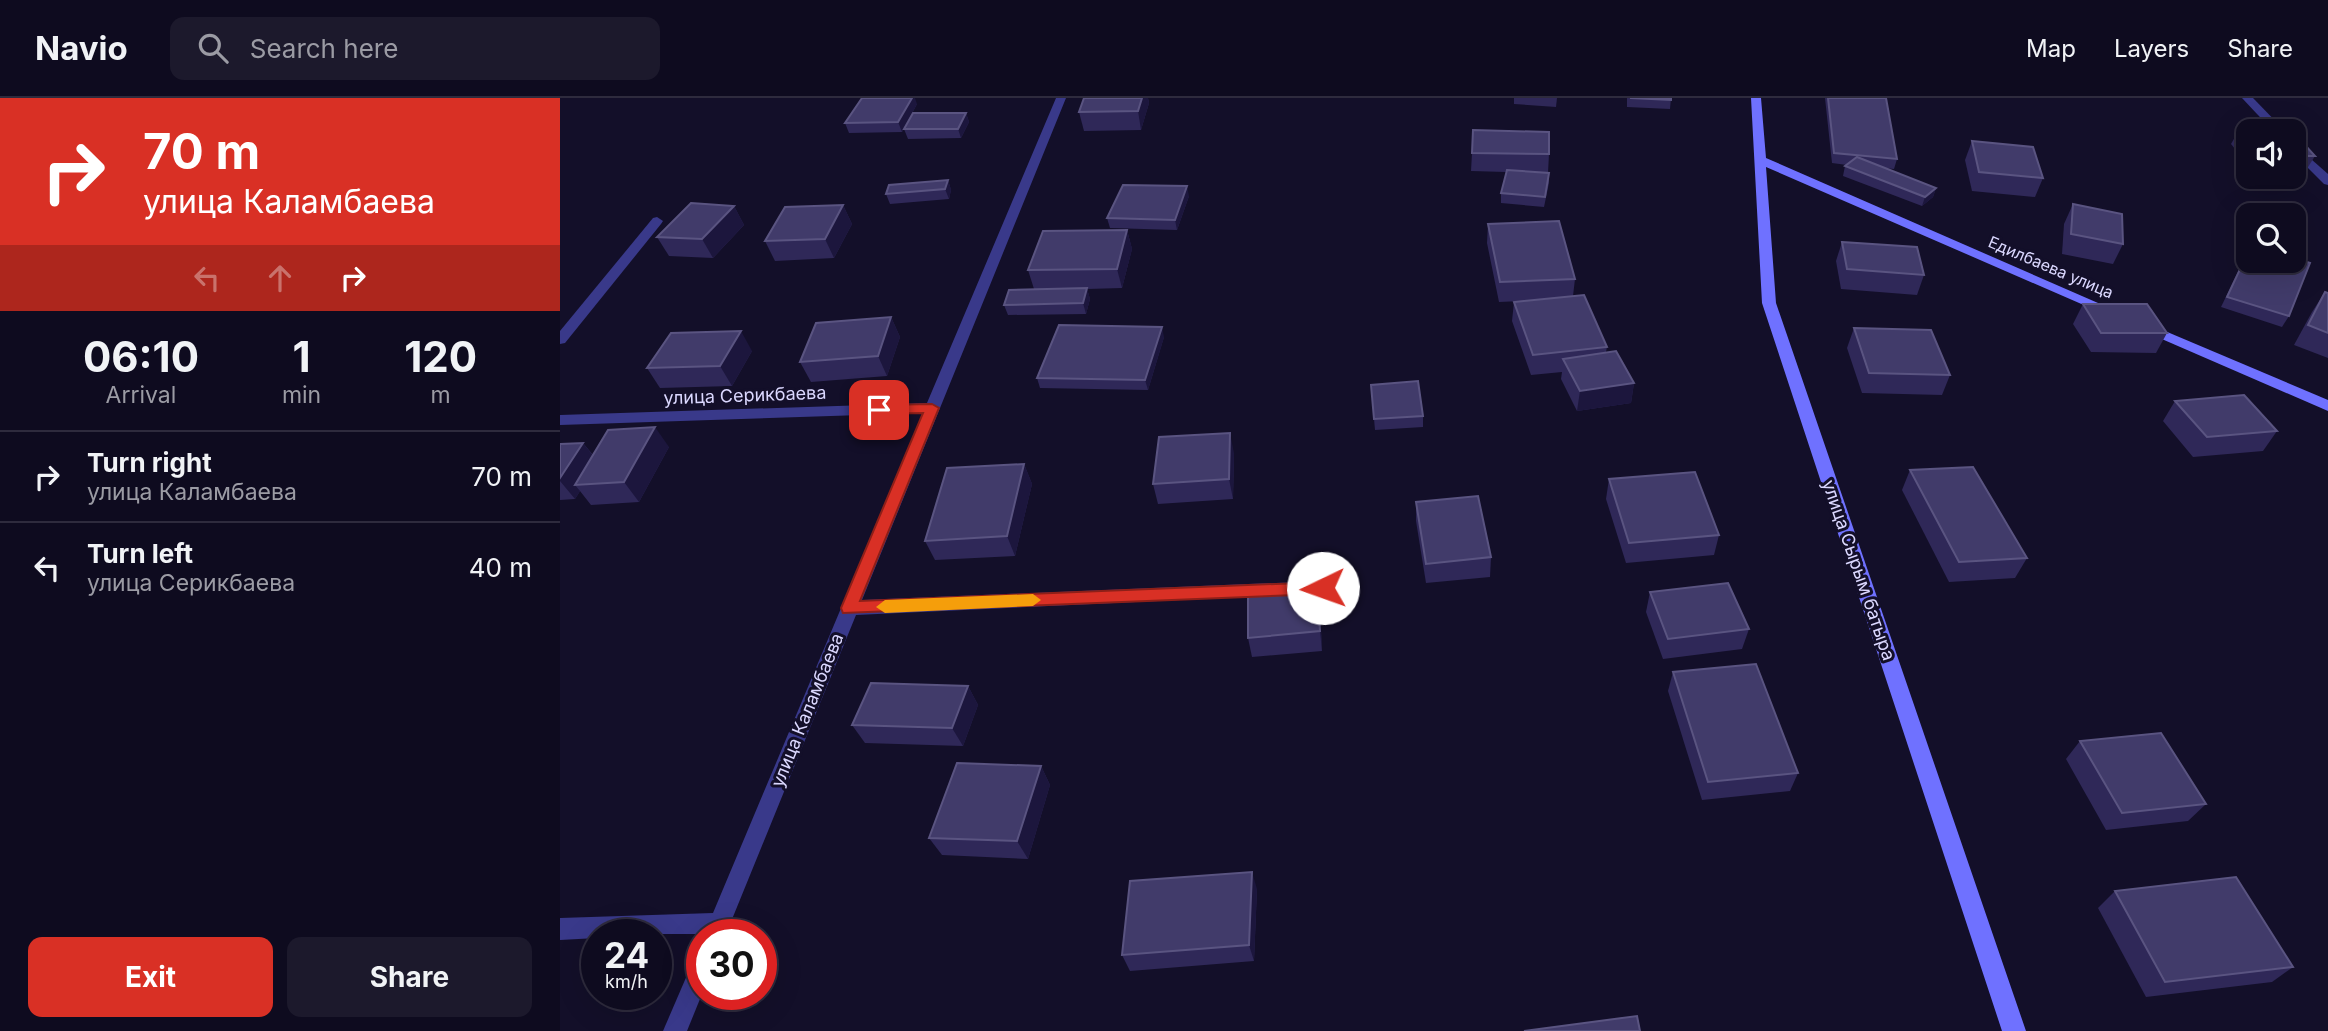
<!DOCTYPE html>
<html lang="en">
<head>
<meta charset="utf-8">
<style>
  :root { --surface:#0e0b1f; --page:#1c192c; --text:#f1f3f6; --muted:#9b9ba4; --line:#2e2b3d; --accent:#d93025 }
  body { margin:0; font-family:Inter,sans-serif; background:var(--page); color:var(--text); height:100vh; display:flex; flex-direction:column; font-size:26px; white-space:nowrap }
  * { box-sizing:border-box; margin:0 }
  p { font-size:23px; color:var(--muted) }
  .icon { flex:none; width:38px; height:38px; fill:none; stroke:currentColor; stroke-width:2; stroke-linecap:round; stroke-linejoin:round }
  .map { position:relative; flex:1; overflow:hidden }
  .sheet { display:flex; flex-direction:column; background:var(--surface); width:560px }
  .sheet>* { flex:none }
  .top-card { background:#d93025; color:#fff; overflow:hidden }
  .fabs { position:absolute; left:1676px; top:21px; display:grid; gap:14px }
  .fabs a { display:grid; place-items:center; width:70px; height:70px; border-radius:14px; background:var(--surface); box-shadow:0 7px 28px #0002,0 0 0 2px var(--line); font-size:35px }
  .speed { position:absolute; left:21px; top:821px; display:flex; gap:14px; font-size:35px; font-weight:700; text-align:center }
  .speed>* { display:grid; place-content:center; width:91px; height:91px; border-radius:50%; background:var(--surface); box-shadow:0 7px 28px #0002,0 0 0 2px var(--line); line-height:1 }
  .speed small { font-size:18px; font-weight:400 }
  .speed .limit { border:10px solid #d22; background:#fff; color:#111 }
  .pin { position:absolute; display:grid; place-items:center; width:60px; height:60px; color:#fff; margin:-30px; border-radius:14px; box-shadow:0 4px 10px #0006 }
  .me { position:absolute; width:77px; margin:-38px; rotate:267deg; stroke-linejoin:round; filter:drop-shadow(0 0 5px #0008) }
  .turn { display:flex; align-items:center; gap:24px; height:147px; padding:0 28px; font-size:32px }
  .turn .icon { width:91px; height:91px; stroke-width:2.5 }
  .turn b { display:block; font-size:49px; line-height:60px }
  .lanes { display:flex; align-items:center; height:66px; padding:0 28px; background:#0003; justify-content:center; gap:35px; direction:ltr }
  .lanes .off { opacity:.35 }
  .eta { display:flex; justify-content:space-evenly; align-items:center; height:119px; text-align:center }
  .eta b { font-size:42px; font-weight:700; line-height:49px }
  .primary-button { display:flex; gap:14px; margin-top:auto; padding:14px 28px }
  .primary-button a { flex:1; height:80px; border-radius:14px; background:var(--accent); color:#fff; font-size:28px; font-weight:700; line-height:80px; text-align:center }
  .primary-button a+a { background:var(--page); color:var(--text) }
  ul { padding:0; list-style:none }
  li { display:flex; align-items:center; gap:21px; height:91px; padding:0 28px; border-top:2px solid var(--line) }
  li div { flex:1 }
  li b { display:block; font-size:26px }
  li em { font-style:normal }
  header { display:flex; align-items:center; gap:42px; box-sizing:border-box; height:98px; padding:0 35px; background:var(--surface); border-bottom:2px solid var(--line) }
  header strong { font-size:33px }
  nav { display:flex; gap:38px; margin-inline-start:auto; font-size:24px }
  .search { width:490px; height:63px; background:var(--page); display:flex; align-items:center; gap:18px; box-sizing:border-box; padding:0 24px; border-radius:14px; color:var(--muted); font-size:26px }
  main { display:flex; flex:1; min-height:0 }
  .map>svg:first-child { display:block }
  .lines { fill:none; stroke-linecap:round; stroke-linejoin:round }
  .street { fill:#39398a; fill-rule:evenodd }
  .secondary { fill:#6f71ff; fill-rule:evenodd }
  .wall { fill:#2f2858 }
  .shaded-wall { fill:#1c163d }
  .building { fill:#413b6a; stroke:#5a5481; stroke-width:2 }
  .route { fill:#d93025; stroke:#8d1f18; stroke-width:2 }
  .slow { fill:#f59e0b }
  .labels { text-anchor:middle; dominant-baseline:central; stroke-width:6; stroke-linejoin:round; paint-order:stroke }
  .far-street-label { font-size:16px; fill:#dbd8ff; stroke:#130f29 }
  .street-label { font-size:18px; fill:#dbd8ff; stroke:#130f29 }
</style>
</head>
<body>
<header>
<strong>Navio</strong>
<div class="search"><svg class="icon" aria-label="search" viewBox="0 0 24 24"><circle cx="10" cy="10" r="6"/><path d="M15 15l6 6"/></svg>Search here</div>
<nav><a>Map</a><a>Layers</a><a>Share</a></nav>
</header>
<main>
<section class="sheet">
<div class="top-card">
<div class="turn"><svg class="icon" aria-label="right" viewBox="0 0 24 24"><path d="M7 20v-9h11M14 6l5 5-5 5"/></svg><div><b>70 m</b>улица Каламбаева</div></div>
<div class="lanes"><svg class="icon off" aria-label="left" viewBox="0 0 24 24"><path d="M17 20v-9H6M10 6l-5 5 5 5"/></svg><svg class="icon off" aria-label="ahead" viewBox="0 0 24 24"><path d="M12 20V5M6 11l6-6 6 6"/></svg><svg class="icon" aria-label="right" viewBox="0 0 24 24"><path d="M7 20v-9h11M14 6l5 5-5 5"/></svg></div>
</div>
<div class="eta">
<div><b>06:10</b><p>Arrival</p></div>
<div><b>1</b><p>min</p></div>
<div><b>120</b><p>m</p></div>
</div>
<ul>
<li><svg class="icon" aria-label="right" viewBox="0 0 24 24"><path d="M7 20v-9h11M14 6l5 5-5 5"/></svg><div><b>Turn right</b><p>улица Каламбаева</p></div><em>70 m</em></li>
<li><svg class="icon" aria-label="left" viewBox="0 0 24 24"><path d="M17 20v-9H6M10 6l-5 5 5 5"/></svg><div><b>Turn left</b><p>улица Серикбаева</p></div><em>40 m</em></li>
</ul>
<div class="primary-button"><a>Exit</a><a>Share</a></div>
</section>
<div class="map">
<svg width="1768" height="933" viewBox="0 0 1768 933">
  <rect width="100%" height="100%" fill="#130f29"/>
  <g class="lines">
    <g class="street">
      <polygon points="496,0 506,0 302,502 763,483 769,485 772,490 769,495 296,517 166,836 37,836 37,840 0,842 0,820 153,815 363,315 0,327 0,317 367,305"/>
      <polygon points="1682,0 1693,0 1725,33 1713,33"/>
      <polygon points="1734,46 1768,76 1768,87 1764,86 1734,56"/>
      <polygon points="97,119 103,123 101,126 5,245 0,246 0,233 93,120"/>
      <polygon points="142,858 142,896 127,933 103,933 134,861"/>
    </g>
    <g class="secondary">
      <polygon points="1191,0 1201,0 1206,60 1561,215 1554,219 1549,218 1206,69 1216,205 1466,933 1442,933 1202,205"/>
      <polygon points="1586,225 1768,302 1768,313 1581,232 1581,226"/>
    </g>
  </g>
  <g class="wall">
    <polygon points="524,0 588,0 589,5 581,32 524,33 519,14"/>
    <polygon points="954,0 997,0 996,9 954,6"/>
    <polygon points="1067,0 1111,0 1110,11 1067,9"/>
    <polygon points="1265,0 1326,0 1337,61 1334,71 1324,70 1376,90 1373,99 1362,108 1283,78 1285,68 1287,67 1272,65"/>
    <polygon points="357,6 342,34 289,35 285,25"/>
    <polygon points="406,15 409,24 401,40 348,41 344,31"/>
    <polygon points="1682,27 1689,33 1689,68 1671,46"/>
    <polygon points="1734,35 1755,58 1743,77 1734,77"/>
    <polygon points="1412,43 1483,80 1475,99 1412,93 1405,62"/>
    <polygon points="912,55 989,56 988,75 989,75 989,85 984,109 941,105 941,95 946,74 911,73"/>
    <polygon points="388,82 391,92 389,101 330,106 326,96"/>
    <polygon points="629,98 617,132 550,130 547,120"/>
    <polygon points="1513,106 1563,146 1553,166 1502,156 1504,126"/>
    <polygon points="283,107 292,126 274,160 215,163 205,143"/>
    <polygon points="174,108 184,127 153,160 109,158 97,139"/>
    <polygon points="928,126 1015,181 1013,198 1047,249 1046,254 1074,285 1071,305 1017,313 1001,281 1002,274 971,277 952,223 954,204 961,203 939,204 927,145"/>
    <polygon points="567,132 572,151 562,190 527,191 530,201 526,216 448,217 444,207 474,191 468,172"/>
    <polygon points="1282,144 1364,177 1357,197 1281,191 1276,163"/>
    <polygon points="1689,151 1729,218 1722,229 1661,209"/>
    <polygon points="1765,194 1768,195 1768,260 1734,247 1752,214"/>
    <polygon points="1523,206 1607,235 1596,255 1531,254 1513,226"/>
    <polygon points="331,219 340,239 327,278 251,284 240,264"/>
    <polygon points="1294,230 1390,277 1382,297 1302,295 1287,250"/>
    <polygon points="604,239 588,292 480,290 477,280"/>
    <polygon points="192,253 172,288 100,290 87,270"/>
    <polygon points="811,287 863,318 863,329 815,332"/>
    <polygon points="1615,303 1717,333 1703,353 1633,359 1603,323"/>
    <polygon points="23,345 33,357 109,349 79,404 31,407 20,393 15,401 0,402 0,346"/>
    <polygon points="674,355 673,401 598,406 593,386"/>
    <polygon points="464,366 472,386 455,458 375,462 365,443"/>
    <polygon points="1350,372 1467,460 1455,480 1389,484 1342,392"/>
    <polygon points="1049,381 1159,437 1154,457 1066,465 1046,401"/>
    <polygon points="856,404 931,459 930,479 866,485 856,423"/>
    <polygon points="1090,494 1189,531 1182,551 1103,561 1086,514"/>
    <polygon points="760,511 762,553 692,559 688,540"/>
    <polygon points="1113,574 1238,675 1230,693 1142,702 1108,593"/>
    <polygon points="408,588 418,607 403,648 305,645 292,627"/>
    <polygon points="1520,643 1646,706 1628,723 1546,732 1506,661"/>
    <polygon points="481,668 490,687 468,761 382,757 369,740"/>
    <polygon points="697,791 694,863 570,873 562,857"/>
    <polygon points="1555,793 1733,869 1712,884 1586,899 1538,810"/>
  </g>
  <g class="shaded-wall">
    <polygon points="352,0 355,0 357,6 342,34 338,24"/>
    <polygon points="582,0 588,0 589,5 581,32 578,13"/>
    <polygon points="406,15 409,24 401,40 398,31"/>
    <polygon points="388,82 391,92 389,101 385,91"/>
    <polygon points="627,88 629,98 617,132 615,122"/>
    <polygon points="1376,90 1373,99 1362,108 1365,99"/>
    <polygon points="283,107 292,126 274,160 265,141"/>
    <polygon points="174,108 184,127 153,160 142,141"/>
    <polygon points="567,132 572,151 562,190 557,171"/>
    <polygon points="527,190 530,201 526,216 523,205"/>
    <polygon points="331,219 340,239 327,278 318,258"/>
    <polygon points="602,229 604,239 588,292 585,282"/>
    <polygon points="181,233 192,253 172,288 160,268"/>
    <polygon points="1074,285 1071,305 1017,313 1020,293"/>
    <polygon points="95,329 109,349 79,404 64,384"/>
    <polygon points="670,335 674,355 673,401 669,381"/>
    <polygon points="23,345 39,365 15,387 20,393 15,401 0,383 0,380"/>
    <polygon points="464,366 472,386 455,458 447,438"/>
    <polygon points="757,491 760,511 762,553 760,533"/>
    <polygon points="408,588 418,607 403,648 392,630"/>
    <polygon points="481,668 490,687 468,761 457,743"/>
    <polygon points="692,774 697,791 694,863 689,847"/>
  </g>
  <g class="building">
    <polygon points="302,0 352,0 338,24 285,25"/>
    <polygon points="524,0 582,0 578,13 519,14"/>
    <polygon points="1070,0 1111,0 1111,2"/>
    <polygon points="1268,0 1326,0 1337,61 1274,55"/>
    <polygon points="353,15 406,15 398,31 344,31"/>
    <polygon points="1682,27 1729,29 1733,33 1689,33 1689,36"/>
    <polygon points="913,32 989,34 989,56 912,55"/>
    <polygon points="1734,35 1755,58 1734,58"/>
    <polygon points="1412,43 1473,49 1483,80 1419,74"/>
    <polygon points="1297,59 1376,90 1365,99 1285,68"/>
    <polygon points="947,72 989,75 985,99 941,95"/>
    <polygon points="388,82 385,91 326,96 329,87"/>
    <polygon points="563,87 627,88 615,122 547,120"/>
    <polygon points="131,105 174,108 142,141 97,139"/>
    <polygon points="1513,106 1562,116 1563,146 1511,136"/>
    <polygon points="283,107 265,141 205,143 225,109"/>
    <polygon points="999,123 1015,181 940,184 928,126"/>
    <polygon points="567,132 557,171 468,172 483,133"/>
    <polygon points="1282,144 1357,149 1364,177 1287,171"/>
    <polygon points="1689,152 1689,163 1734,163 1734,160 1750,165 1729,218 1667,199"/>
    <polygon points="527,190 523,205 444,207 449,192"/>
    <polygon points="1765,194 1768,195 1768,235 1748,227"/>
    <polygon points="1024,197 1047,249 973,257 954,204"/>
    <polygon points="1523,206 1587,206 1607,235 1541,235"/>
    <polygon points="331,219 318,258 240,264 256,225"/>
    <polygon points="499,227 602,229 585,282 477,280"/>
    <polygon points="1294,230 1371,232 1390,277 1309,275"/>
    <polygon points="181,233 160,268 87,270 111,235"/>
    <polygon points="1056,253 1074,285 1020,293 1003,261"/>
    <polygon points="858,283 863,318 814,321 811,287"/>
    <polygon points="1684,297 1717,333 1647,339 1615,303"/>
    <polygon points="95,329 64,384 15,387 48,332"/>
    <polygon points="670,335 669,381 593,386 599,339"/>
    <polygon points="23,345 0,380 0,346"/>
    <polygon points="464,366 447,438 365,443 387,370"/>
    <polygon points="1413,369 1467,460 1399,464 1350,372"/>
    <polygon points="1135,374 1159,437 1069,445 1049,381"/>
    <polygon points="918,398 931,459 866,466 856,404"/>
    <polygon points="1168,485 1189,531 1108,541 1090,494"/>
    <polygon points="757,491 760,533 688,540 688,497"/>
    <polygon points="1196,566 1238,675 1148,684 1113,574"/>
    <polygon points="311,585 408,588 392,630 292,627"/>
    <polygon points="1601,635 1646,706 1562,715 1520,643"/>
    <polygon points="397,665 481,668 457,743 369,740"/>
    <polygon points="692,774 689,847 562,857 570,783"/>
    <polygon points="1676,779 1733,869 1605,884 1555,793"/>
    <polygon points="1077,918 1080,933 964,933"/>
  </g>
  <polygon class="route" points="372,306 379,310 300,503 763,484 771,490 763,496 283,515 281,510 363,315 319,316 312,312 319,307"/>
  <polygon class="slow" points="473,496 481,502 473,508 325,515 316,509 325,502"/>
  <g class="labels">
    <g class="far-street-label">
      <text transform="translate(1491 169) rotate(23)">Едилбаева улица</text>
    </g>
    <g class="street-label">
      <text transform="translate(185 297) rotate(-2)">улица Серикбаева</text>
      <text transform="translate(1299 472) rotate(71)">улица Сырым батыра</text>
      <text transform="translate(247 612) rotate(-68)">улица Каламбаева</text>
    </g>
  </g>
</svg>
<div class="fabs">
<a><svg class="icon" aria-label="sound" viewBox="0 0 24 24"><path d="M4 9h4l5-4v14l-5-4H4zM17 9q2 3 0 6"/></svg></a>
<a><svg class="icon" aria-label="search" viewBox="0 0 24 24"><circle cx="10" cy="10" r="6"/><path d="M15 15l6 6"/></svg></a>
</div>
<div class="speed"><div>24<small>km/h</small></div><div class="limit">30</div></div>
<div class="pin" style="left:319px;top:312px;background:#d93025"><svg class="icon" aria-label="arrive" viewBox="0 0 24 24"><path d="M6 21V4h12l-3 4 3 4H6"/></svg></div>
<svg class="me" style="left:763px;top:490px" viewBox="-20 -20 40 40"><circle r="19" fill="#fff"/><path d="M0-13L10 11 0 6-10 11z" fill="#d93025"/></svg>
</div>
</main>
</body>
</html>
